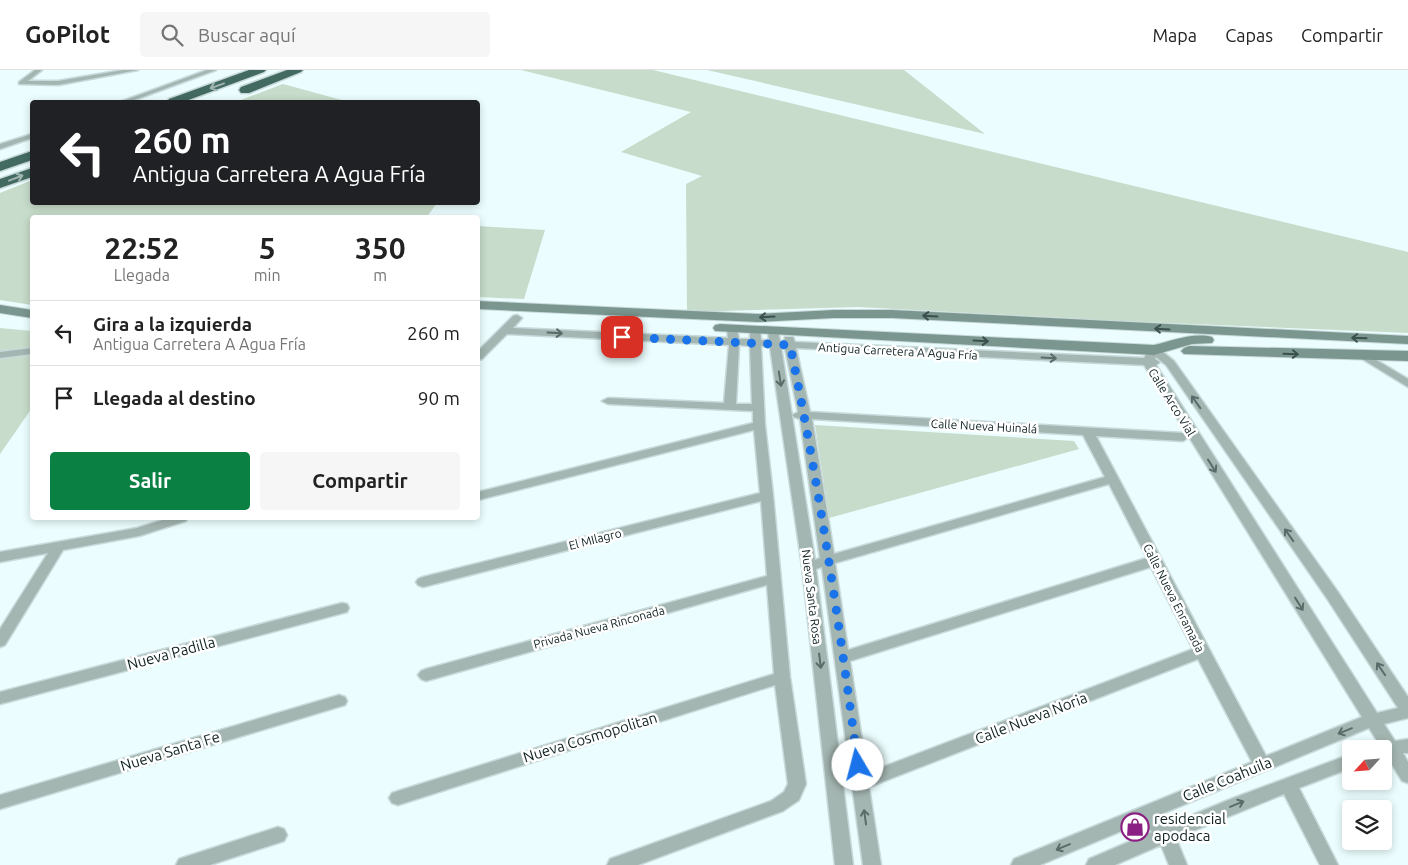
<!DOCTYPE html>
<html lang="es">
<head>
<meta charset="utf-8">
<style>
  :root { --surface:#fff; --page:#f6f6f6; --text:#222; --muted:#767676; --line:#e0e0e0; --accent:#0b8043 }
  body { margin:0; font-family:Ubuntu,sans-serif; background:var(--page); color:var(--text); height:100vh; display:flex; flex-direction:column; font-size:19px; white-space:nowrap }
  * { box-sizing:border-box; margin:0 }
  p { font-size:16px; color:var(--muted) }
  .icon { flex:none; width:28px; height:28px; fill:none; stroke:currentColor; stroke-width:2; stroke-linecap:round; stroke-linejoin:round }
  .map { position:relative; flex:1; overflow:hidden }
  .sheet { position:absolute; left:30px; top:145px; width:450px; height:305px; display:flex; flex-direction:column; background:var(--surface); border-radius:5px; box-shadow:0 2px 8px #0003 }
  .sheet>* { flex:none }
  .guide { position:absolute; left:30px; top:30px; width:450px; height:105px; border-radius:5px; box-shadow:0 2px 8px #0003; background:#202124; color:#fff; overflow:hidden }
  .needle { width:32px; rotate:244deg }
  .controls { position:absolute; left:1342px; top:670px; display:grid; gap:10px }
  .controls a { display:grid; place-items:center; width:50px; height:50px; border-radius:5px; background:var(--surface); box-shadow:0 2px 8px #0003; font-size:25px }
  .pin { position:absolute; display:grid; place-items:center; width:42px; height:42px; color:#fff; margin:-21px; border-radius:10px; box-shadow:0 2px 8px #0006 }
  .me { position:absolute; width:55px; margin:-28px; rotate:352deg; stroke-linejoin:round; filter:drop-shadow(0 0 4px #0008) }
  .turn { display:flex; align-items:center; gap:18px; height:105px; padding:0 20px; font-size:22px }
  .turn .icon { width:65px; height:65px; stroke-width:2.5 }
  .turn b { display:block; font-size:35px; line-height:42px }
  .eta { display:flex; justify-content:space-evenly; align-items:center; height:85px; text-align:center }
  .eta b { font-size:30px; font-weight:700; line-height:35px }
  .cta { display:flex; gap:10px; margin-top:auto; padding:10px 20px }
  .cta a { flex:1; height:58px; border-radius:5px; background:var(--accent); color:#fff; font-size:20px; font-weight:700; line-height:58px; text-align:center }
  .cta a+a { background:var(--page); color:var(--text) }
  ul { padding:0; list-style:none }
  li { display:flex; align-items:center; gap:15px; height:65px; padding:0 20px; border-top:1px solid var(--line) }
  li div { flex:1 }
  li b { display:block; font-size:19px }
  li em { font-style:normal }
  header { display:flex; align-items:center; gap:30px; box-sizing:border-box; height:70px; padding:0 25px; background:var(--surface); border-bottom:1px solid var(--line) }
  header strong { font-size:24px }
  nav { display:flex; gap:28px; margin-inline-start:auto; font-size:18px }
  .search { width:350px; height:45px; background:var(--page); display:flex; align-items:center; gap:12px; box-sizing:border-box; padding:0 18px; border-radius:5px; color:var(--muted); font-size:19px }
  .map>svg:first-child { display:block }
  .green { fill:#c7dcca }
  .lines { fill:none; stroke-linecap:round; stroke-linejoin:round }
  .street-casing { stroke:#c8dadb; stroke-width:3 }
  .secondary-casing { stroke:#c8dadb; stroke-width:2 }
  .highway-casing { stroke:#c8dadb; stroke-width:3 }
  .street { fill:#a4b6b1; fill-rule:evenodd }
  .secondary { fill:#7b968e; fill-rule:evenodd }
  .highway { fill:#436a60; fill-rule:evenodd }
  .oneway { stroke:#a1b4b0 }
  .oneway2 { stroke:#3a504d }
  .oneway3 { stroke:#5a6c6a }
  .route { stroke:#1a73e8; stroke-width:9; stroke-dasharray:0 16.2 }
  .labels { text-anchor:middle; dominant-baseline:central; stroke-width:5; stroke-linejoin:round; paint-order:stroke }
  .street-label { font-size:12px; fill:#0f2122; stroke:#fff }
  .near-street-label { font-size:15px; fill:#0f2122; stroke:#fff }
  .near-poi-label { font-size:15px; fill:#0f2122; stroke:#fff; text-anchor:start }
</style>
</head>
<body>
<header>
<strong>GoPilot</strong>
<div class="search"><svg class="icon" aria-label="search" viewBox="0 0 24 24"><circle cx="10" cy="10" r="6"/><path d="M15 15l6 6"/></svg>Buscar aquí</div>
<nav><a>Mapa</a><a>Capas</a><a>Compartir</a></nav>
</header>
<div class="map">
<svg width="1408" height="795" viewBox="0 0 1408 795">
  <rect width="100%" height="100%" fill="#ebfdfe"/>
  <g class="green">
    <polygon points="521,0 653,0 1408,182 1408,263 1118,251 858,237 687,242 686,114 702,106 621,82 691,42"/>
    <polygon points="707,0 904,0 985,64"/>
    <polygon points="283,14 349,32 235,32"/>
    <polygon points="32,110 32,132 437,133 426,148 32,148 32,235 0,230 0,123"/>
    <polygon points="478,156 545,160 524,229 478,227"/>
    <polygon points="0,258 32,261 32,338 0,384"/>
    <polygon points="815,355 1074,371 1079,379 829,448"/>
  </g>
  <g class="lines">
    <g class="street-casing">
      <g id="street">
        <polygon points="35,0 42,0 28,11 58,11 123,0 138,0 58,15 19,14 19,12"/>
        <polygon points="207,0 216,0 129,32 120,32"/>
        <polygon points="32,64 32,68 0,79 0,74"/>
        <path d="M517,245L522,248L513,258L728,268L727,259L732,256L737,259L739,269H750V260L755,257L760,260L761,270H769L768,261L773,258L778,261L780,271H784L785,267H793L795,272L1144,288L1150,278H1158L1174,291L1338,522L1408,627V648L1384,654L1395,671L1408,669V683H1403L1408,692V713L1402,711L1386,685L1384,686V679H1376L1379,674L1369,658L1159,745L1168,755L1231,729L1351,684V698L1299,718L1338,795H1320L1284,724L1176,768L1187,795H1169L1161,775L1115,795H1086L1089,789L1152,762L1143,752L1040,795H1011L1014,789L1252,692L1198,589L869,717L881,795H863L822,497L816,499L853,795H835L802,496L770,277L761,276L765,355L773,425L790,607L806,714L799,730L783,741L638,795H607L610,789L771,731L784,722L788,714L775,615L398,735L392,733L389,728L392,723L398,721L774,604L767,515L426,611L421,609L418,605L421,601L426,599L767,506L761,431L423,517L418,515L416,512L418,509L423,507L760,423L754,360L478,430V422L753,353V341L608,334L602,331L608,328L724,333L729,275L507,264L482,289L478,290V281L513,246ZM739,275L750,276L752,334H736ZM781,277L785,278L798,342L792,345L794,347L800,349L820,488L815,490ZM796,278L1144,295L1188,366L1183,363L810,342ZM1156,287L1166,295L1328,530L1398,638L1377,643L1156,295L1160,292L1155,289ZM812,349L1083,365L1105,407L834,484ZM1096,366L1183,371L1189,367L1362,647L1266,686ZM1109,414L1147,488L848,580L835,493ZM1151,497L1193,579L867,703L850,591Z"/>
        <polygon points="32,278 32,284 0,288 0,282"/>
        <polygon points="1363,282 1408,309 1408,317 1359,287 1358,285 1359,283"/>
        <polygon points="169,448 188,448 186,451 139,466 63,480 5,575 0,577 0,559 48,483 0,492 0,482 137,458"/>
        <polygon points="342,533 347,534 349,538 347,542 0,634 0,622"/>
        <polygon points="339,625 345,627 347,631 345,635 0,739 0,725"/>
        <polygon points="278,757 284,759 287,765 284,771 210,795 176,795 179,789 185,787"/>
      </g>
    </g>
    <g class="secondary-casing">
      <g id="secondary">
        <polygon points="478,231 758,244 834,240 892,240 1408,266 1408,274 892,248 834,248 758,252 478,239"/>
        <polygon points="0,235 32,240 32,248 0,243"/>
        <path d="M720,254L1154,275C1172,271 1193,262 1212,267L1214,270L1212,273L1192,274L1154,285L715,261L713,258L715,255Z"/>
        <polygon points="1189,276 1408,281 1408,291 1184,284 1181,281 1184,278"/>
      </g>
    </g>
    <g class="highway-casing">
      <g id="highway">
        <polygon points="249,0 266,0 264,2 183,32 167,32 169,29"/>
        <polygon points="287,0 303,0 301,2 249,23 241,23 239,20 241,17"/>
        <polygon points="32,81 32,90 0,101 0,92"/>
        <polygon points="32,98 32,107 0,118 0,109"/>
      </g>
    </g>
    <use href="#street" class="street"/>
    <use href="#secondary" class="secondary"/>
    <use href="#highway" class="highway"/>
  </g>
  <defs><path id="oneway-shaft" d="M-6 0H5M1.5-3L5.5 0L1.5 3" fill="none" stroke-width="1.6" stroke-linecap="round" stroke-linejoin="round" transform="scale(1.25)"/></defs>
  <g class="oneway">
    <use href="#oneway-shaft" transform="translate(217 16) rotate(160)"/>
    <use href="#oneway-shaft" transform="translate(16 108) rotate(-21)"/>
  </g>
  <g class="oneway2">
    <use href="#oneway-shaft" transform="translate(930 246) rotate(-177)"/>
    <use href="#oneway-shaft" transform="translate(767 247) rotate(177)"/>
    <use href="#oneway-shaft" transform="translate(1162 259) rotate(-177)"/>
    <use href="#oneway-shaft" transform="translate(1359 268) rotate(-178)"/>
    <use href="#oneway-shaft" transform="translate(981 271) rotate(3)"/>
    <use href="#oneway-shaft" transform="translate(1291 284) rotate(2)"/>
  </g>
  <g class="oneway3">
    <use href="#oneway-shaft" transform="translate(555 263) rotate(3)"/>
    <use href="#oneway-shaft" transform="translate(1049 288) rotate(3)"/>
    <use href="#oneway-shaft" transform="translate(780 309) rotate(81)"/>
    <use href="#oneway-shaft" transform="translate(1196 332) rotate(-125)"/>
    <use href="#oneway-shaft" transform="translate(1212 396) rotate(58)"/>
    <use href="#oneway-shaft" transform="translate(1289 465) rotate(-125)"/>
    <use href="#oneway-shaft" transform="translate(1299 534) rotate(58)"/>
    <use href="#oneway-shaft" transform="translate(820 591) rotate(83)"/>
    <use href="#oneway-shaft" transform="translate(1381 599) rotate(-124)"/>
    <use href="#oneway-shaft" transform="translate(1345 661) rotate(158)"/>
    <use href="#oneway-shaft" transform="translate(1237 734) rotate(-22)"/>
    <use href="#oneway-shaft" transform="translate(865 747) rotate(-98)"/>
    <use href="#oneway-shaft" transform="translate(1063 777) rotate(157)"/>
  </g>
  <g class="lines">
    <path class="route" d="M622,267L790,275C819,414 839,554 858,695"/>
  </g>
  <defs>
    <g id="shop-ring" transform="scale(1.4375)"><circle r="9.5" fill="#fff" stroke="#8c1f83" stroke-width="1.5"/><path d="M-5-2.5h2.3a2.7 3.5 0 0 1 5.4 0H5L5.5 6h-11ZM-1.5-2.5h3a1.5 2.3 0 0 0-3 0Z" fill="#8c1f83"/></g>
  </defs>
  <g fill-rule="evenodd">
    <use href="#shop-ring" x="1135" y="757"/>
  </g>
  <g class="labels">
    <g class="street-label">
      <text transform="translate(898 281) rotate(3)">Antigua Carretera A Agua Fría</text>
      <text transform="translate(1172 332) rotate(58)">Calle Arco Vial</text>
      <text transform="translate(984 356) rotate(3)">Calle Nueva Huinalá</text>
      <text transform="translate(595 469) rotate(-14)">El MIlagro</text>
      <text transform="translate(812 527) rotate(83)">Nueva Santa Rosa</text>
      <text transform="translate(1174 528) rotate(63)">Calle Nueva Enramada</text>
      <text transform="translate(599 557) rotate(-15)">Privada Nueva Rinconada</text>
    </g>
    <g class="near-street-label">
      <text transform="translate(171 583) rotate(-15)">Nueva Padilla</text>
      <text transform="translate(1031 648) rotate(-21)">Calle Nueva Noria</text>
      <text transform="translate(590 667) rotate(-17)">Nueva Cosmopolitan</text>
      <text transform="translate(170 681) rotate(-17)">Nueva Santa Fe</text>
      <text transform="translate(1227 709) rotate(-22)">Calle Coahuila</text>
    </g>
    <g class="near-poi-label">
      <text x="1154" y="748">residencial<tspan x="1154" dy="17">apodaca</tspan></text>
    </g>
  </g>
</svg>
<div class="controls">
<a><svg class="needle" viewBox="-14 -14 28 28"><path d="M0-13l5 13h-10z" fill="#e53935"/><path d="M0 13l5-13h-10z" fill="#767676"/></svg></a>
<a><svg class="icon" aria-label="layers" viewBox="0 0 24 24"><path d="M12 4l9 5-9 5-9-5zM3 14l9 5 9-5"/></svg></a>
</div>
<div class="pin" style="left:622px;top:267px;background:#d93025"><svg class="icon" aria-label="arrive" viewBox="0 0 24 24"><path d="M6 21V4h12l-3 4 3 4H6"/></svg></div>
<svg class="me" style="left:858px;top:695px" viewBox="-20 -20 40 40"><circle r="19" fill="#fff"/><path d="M0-13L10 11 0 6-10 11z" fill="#1a73e8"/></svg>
<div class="guide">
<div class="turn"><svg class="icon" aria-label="left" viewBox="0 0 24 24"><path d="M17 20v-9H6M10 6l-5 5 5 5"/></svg><div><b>260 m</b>Antigua Carretera A Agua Fría</div></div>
</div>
<section class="sheet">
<div class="eta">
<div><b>22:52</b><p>Llegada</p></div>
<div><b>5</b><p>min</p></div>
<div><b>350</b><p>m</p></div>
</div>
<ul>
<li><svg class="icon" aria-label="left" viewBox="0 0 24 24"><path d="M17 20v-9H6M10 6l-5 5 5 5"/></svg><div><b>Gira a la izquierda</b><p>Antigua Carretera A Agua Fría</p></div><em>260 m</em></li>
<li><svg class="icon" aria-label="arrive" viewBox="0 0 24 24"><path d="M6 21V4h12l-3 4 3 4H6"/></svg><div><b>Llegada al destino</b></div><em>90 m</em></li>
</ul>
<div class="cta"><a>Salir</a><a>Compartir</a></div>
</section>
</div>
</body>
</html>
